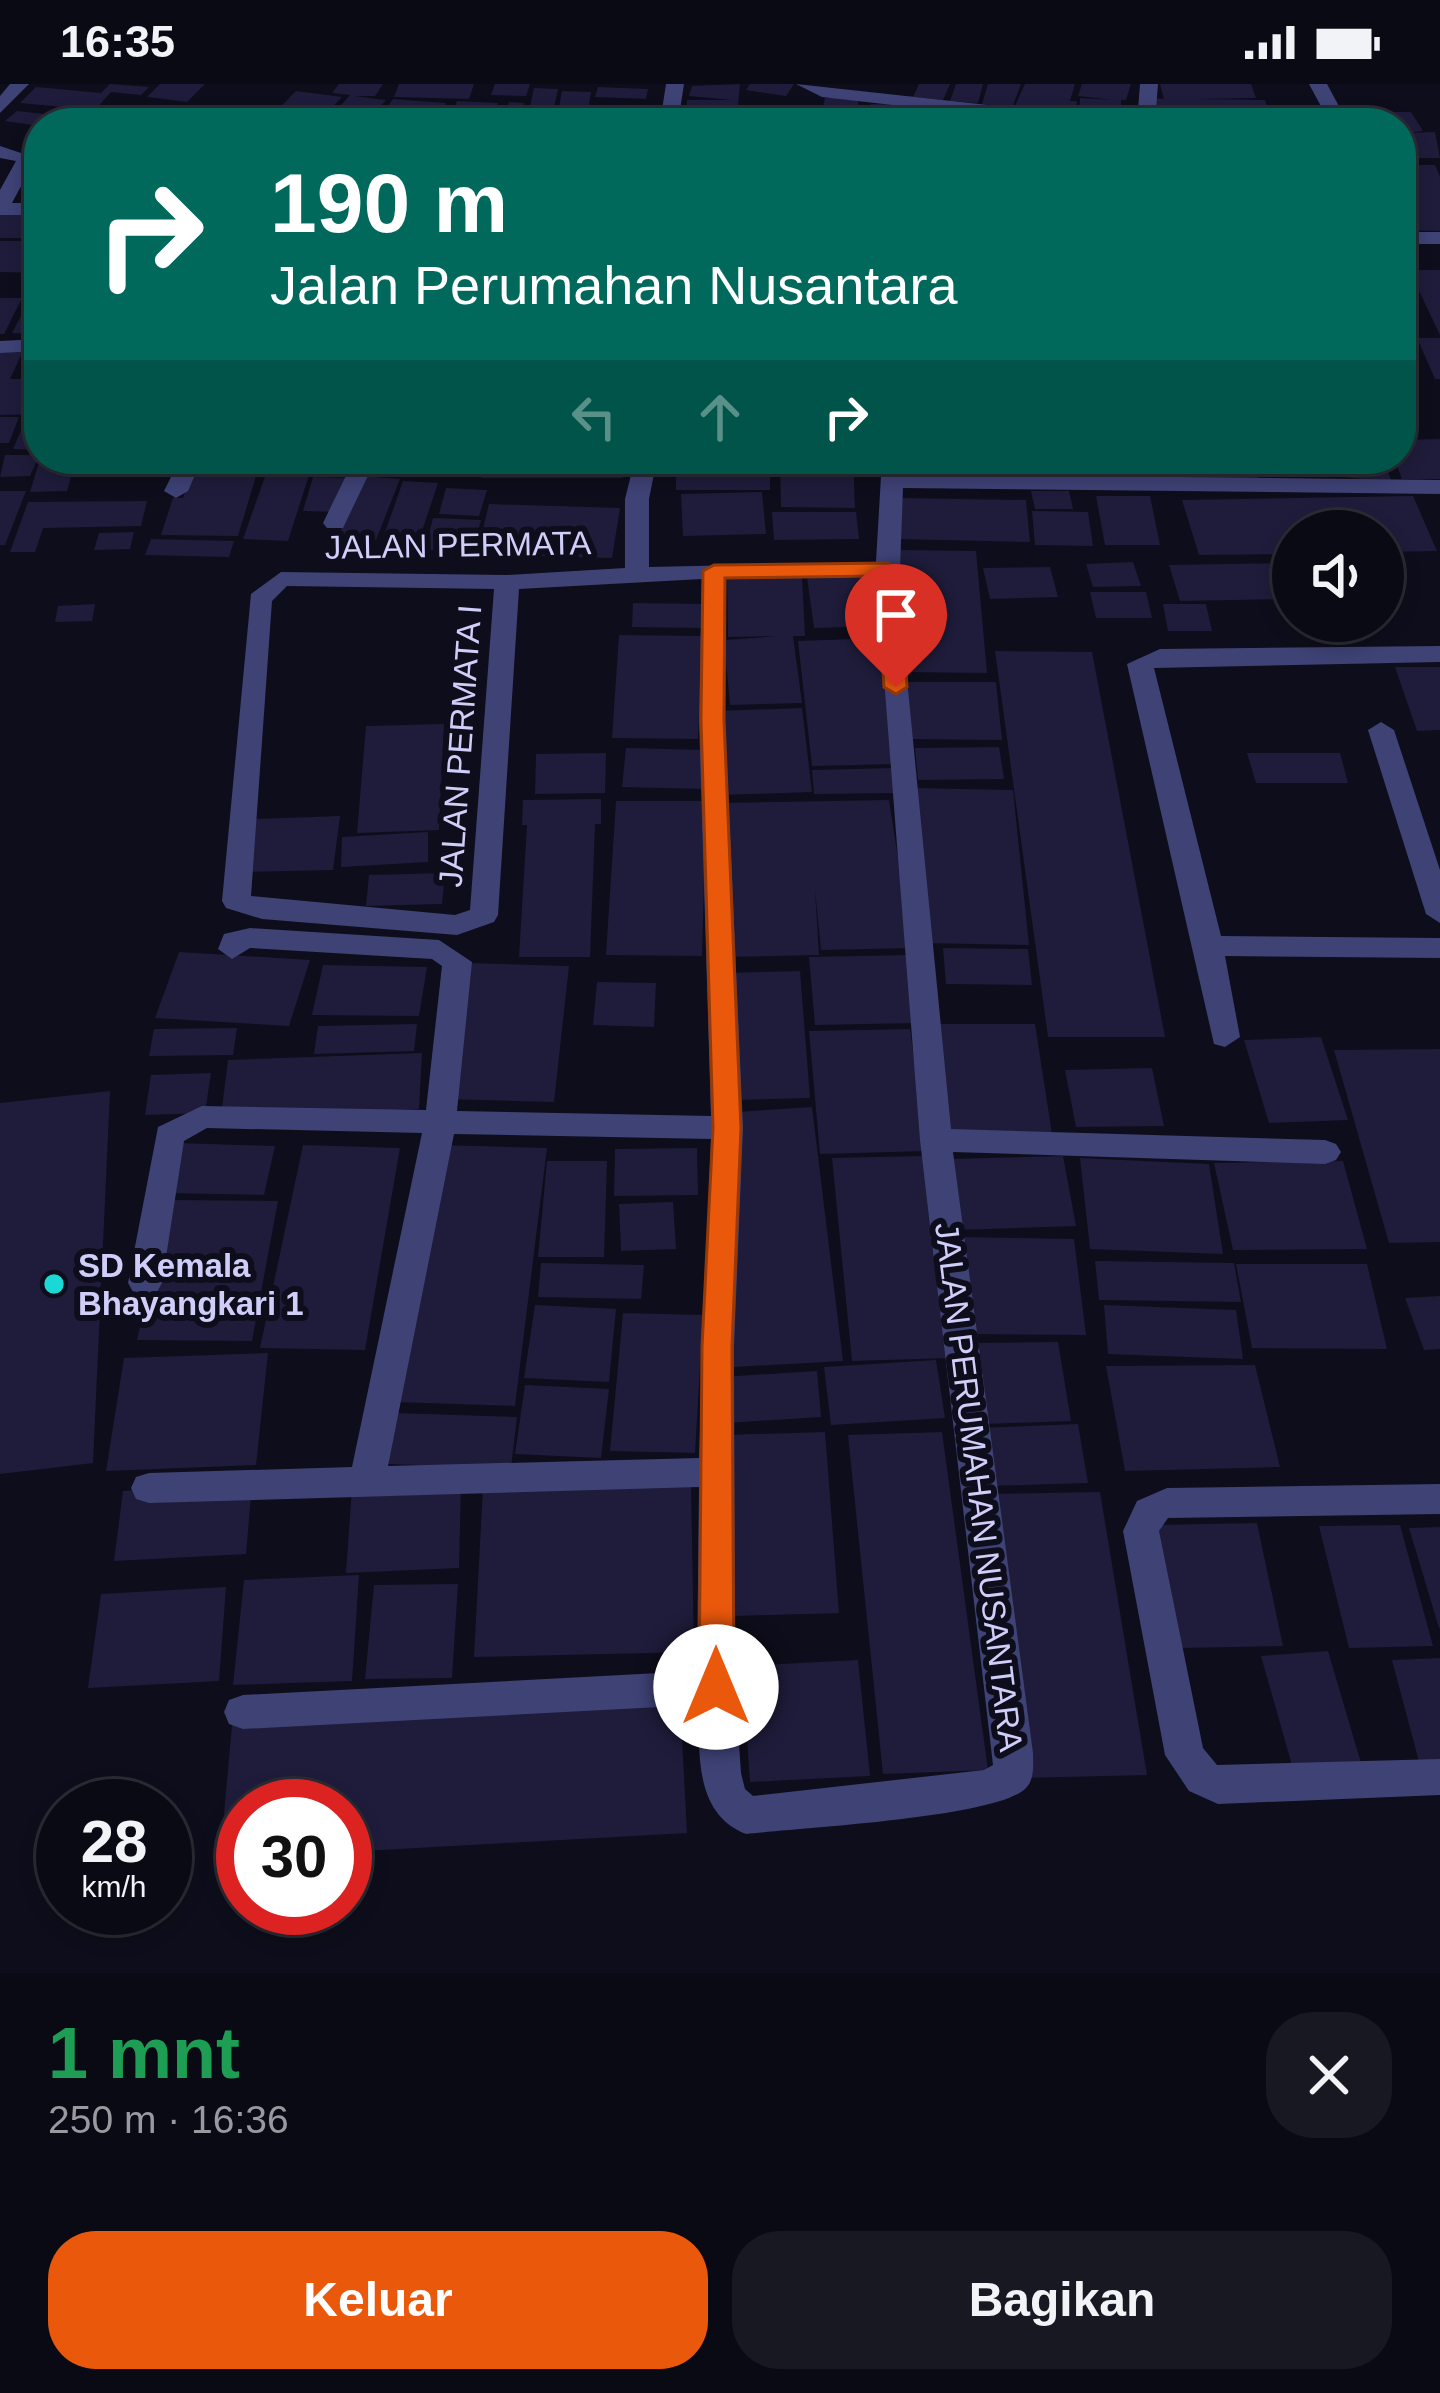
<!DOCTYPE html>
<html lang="id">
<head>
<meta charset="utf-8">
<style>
  :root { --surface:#0a0a14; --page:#181822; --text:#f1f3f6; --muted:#999aa0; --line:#2a2b34; --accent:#ea580c }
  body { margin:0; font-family:Helvetica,sans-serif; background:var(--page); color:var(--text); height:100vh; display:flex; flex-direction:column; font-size:45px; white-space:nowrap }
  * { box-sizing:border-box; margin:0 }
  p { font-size:39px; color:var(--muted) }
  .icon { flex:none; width:66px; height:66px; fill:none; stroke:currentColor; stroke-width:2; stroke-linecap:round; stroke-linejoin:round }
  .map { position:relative; height:1889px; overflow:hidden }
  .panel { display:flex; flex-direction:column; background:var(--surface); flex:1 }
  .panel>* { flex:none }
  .guide { position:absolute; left:24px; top:24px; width:1392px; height:366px; border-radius:48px; box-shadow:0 6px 18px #0003,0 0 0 3px var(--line); background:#00695c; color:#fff; overflow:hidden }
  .fabs { position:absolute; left:1272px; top:426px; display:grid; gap:24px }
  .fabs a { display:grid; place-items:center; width:132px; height:132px; border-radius:50%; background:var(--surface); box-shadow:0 6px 18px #0003,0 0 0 3px var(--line); font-size:60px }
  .speed { position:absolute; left:36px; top:1695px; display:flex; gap:24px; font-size:60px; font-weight:700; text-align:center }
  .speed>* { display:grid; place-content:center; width:156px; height:156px; border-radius:50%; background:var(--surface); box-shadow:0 6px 18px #0003,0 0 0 3px var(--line); line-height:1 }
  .speed small { font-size:30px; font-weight:400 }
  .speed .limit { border:18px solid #d22; background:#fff; color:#111 }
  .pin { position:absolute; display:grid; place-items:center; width:102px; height:102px; color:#fff; margin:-123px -51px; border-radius:50% 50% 50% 0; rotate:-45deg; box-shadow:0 0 12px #0007 }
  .pin .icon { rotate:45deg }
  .me { position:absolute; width:132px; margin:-66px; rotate:0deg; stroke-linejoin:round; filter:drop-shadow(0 0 9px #0008) }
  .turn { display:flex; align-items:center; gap:42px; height:252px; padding:0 48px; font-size:54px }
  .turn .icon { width:156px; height:156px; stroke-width:2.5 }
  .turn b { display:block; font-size:84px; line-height:102px }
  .lanes { display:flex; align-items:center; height:114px; padding:0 48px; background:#0003; justify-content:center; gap:60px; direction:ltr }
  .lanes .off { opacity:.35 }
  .round { display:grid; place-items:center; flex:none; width:126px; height:126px; border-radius:48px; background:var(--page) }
  .headline { display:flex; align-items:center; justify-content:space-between; height:204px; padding:0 48px }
  h1 { font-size:72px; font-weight:700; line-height:90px; color:#1e9e55 }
  .cta { display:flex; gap:24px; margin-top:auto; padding:24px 48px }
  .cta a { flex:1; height:138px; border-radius:48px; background:var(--accent); color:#fff; font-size:48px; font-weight:700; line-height:138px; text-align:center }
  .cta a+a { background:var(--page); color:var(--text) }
  .status { display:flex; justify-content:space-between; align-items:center; height:84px; padding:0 60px; background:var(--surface); direction:ltr }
  .status svg { height:33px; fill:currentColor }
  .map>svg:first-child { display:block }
  .building { fill:#1e1c3a }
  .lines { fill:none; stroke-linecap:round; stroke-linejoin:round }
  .minor { fill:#3e4275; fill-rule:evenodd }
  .route { fill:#ea580c; stroke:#983908; stroke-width:3 }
  .poi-dot { fill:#1ad8d6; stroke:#0e0d1b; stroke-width:4.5 }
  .labels { text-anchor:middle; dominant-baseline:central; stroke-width:12; stroke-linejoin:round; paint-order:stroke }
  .street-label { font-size:33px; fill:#cecef9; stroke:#0e0d1b }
  .poi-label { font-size:33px; font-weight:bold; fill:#cecef9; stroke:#0e0d1b; text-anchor:start }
</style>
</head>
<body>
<div class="status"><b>16:35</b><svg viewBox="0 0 49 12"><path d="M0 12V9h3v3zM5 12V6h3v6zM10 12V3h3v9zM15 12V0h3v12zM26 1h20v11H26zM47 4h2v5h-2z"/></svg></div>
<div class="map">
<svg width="1440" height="1889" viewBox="0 0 1440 1889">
  <rect width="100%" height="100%" fill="#0e0d1b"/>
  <g class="building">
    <polygon points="110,0 149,3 141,11 111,8 95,26 20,19 36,3 101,9"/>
    <polygon points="160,0 205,0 187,18 147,13"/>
    <polygon points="339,0 383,0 375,12 354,12 386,16 366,39 325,39 350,11 332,9"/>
    <polygon points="399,0 474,0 469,15 394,13"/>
    <polygon points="495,0 530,0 526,12 491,11"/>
    <polygon points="740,0 737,32 728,32 728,39 681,39 681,33 687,33 687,16 731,16 689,12 692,2"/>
    <polygon points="750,0 794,0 786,12 746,6"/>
    <polygon points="919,0 950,0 943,16 913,13"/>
    <polygon points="956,0 983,0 978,19 950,17"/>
    <polygon points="988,0 1021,0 1012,24 982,20"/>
    <polygon points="1025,0 1075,0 1070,17 1077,17 1075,30 1013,26"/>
    <polygon points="1082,0 1131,0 1126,16 1121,16 1121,33 1079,31 1080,14 1112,16 1078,12"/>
    <polygon points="1160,0 1251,0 1256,14 1201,15 1265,16 1272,39 1157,39 1153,14 1164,15"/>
    <polygon points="598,3 648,5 646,15 595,13"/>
    <polygon points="534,4 558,5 551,38 527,37"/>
    <polygon points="296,7 342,13 317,39 265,39"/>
    <polygon points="562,7 591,8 586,39 556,39"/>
    <polygon points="825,14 858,14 859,39 819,39"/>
    <polygon points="393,15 446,19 439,31 390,28 416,32 411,39 375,39"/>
    <polygon points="457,17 498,19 491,39 448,39"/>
    <polygon points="509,18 524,19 518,39 502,38"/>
    <polygon points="871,20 919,21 921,39 872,39"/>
    <polygon points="66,26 89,27 97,27 90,39 58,39"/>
    <polygon points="184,26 208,30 236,35 231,39 169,39"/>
    <polygon points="934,26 1012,29 1012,39 934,39"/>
    <polygon points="1282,26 1316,28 1316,39 1282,39"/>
    <polygon points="17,27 61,32 39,42 5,37"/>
    <polygon points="1357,28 1411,28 1423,47 1405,49 1435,48 1440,74 1408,74 1401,60 1401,39 1363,39"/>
    <polygon points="593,29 644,31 643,39 591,39"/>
    <polygon points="1401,81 1435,81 1440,93 1440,147 1401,146"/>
    <rect x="0" y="129" width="39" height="25"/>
    <polygon points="0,157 39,157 39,218 23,218 39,189 0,188"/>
    <polygon points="1409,186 1440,186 1440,251"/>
    <polygon points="0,214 22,214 4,250 0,250"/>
    <polygon points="22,230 39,230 39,250 12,249"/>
    <polygon points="1417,254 1440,254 1440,295 1435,295"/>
    <polygon points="0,265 24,265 10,295 39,295 39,330 0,331"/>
    <polygon points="0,333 19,333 9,359 0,359"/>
    <polygon points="26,335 39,335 39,366 13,365"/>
    <polygon points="1440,355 1440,395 1402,395 1394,375 1401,375 1401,356"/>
    <polygon points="5,371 39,371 39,372 30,392 0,393"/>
    <polygon points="40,375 76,375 67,407 30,408"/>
    <polygon points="374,375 423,375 416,392 369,389"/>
    <polygon points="445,375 473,375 471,393 443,393"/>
    <polygon points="484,375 624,375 623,394 481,394"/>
    <polygon points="657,375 774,375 774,382 656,382"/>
    <polygon points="780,375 853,375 855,424 781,423"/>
    <polygon points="915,375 1093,375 1097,395 918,395"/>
    <polygon points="1196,375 1254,375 1259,399 1200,398"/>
    <polygon points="1264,375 1383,375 1392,398 1269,386"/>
    <polygon points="194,380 259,382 238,452 161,451 173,414 183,414"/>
    <polygon points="267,387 310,388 288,457 243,455"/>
    <polygon points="770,388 770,406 676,406 676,389"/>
    <polygon points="363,392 400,395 376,456 338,453"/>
    <polygon points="313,393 350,394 341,428 303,427"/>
    <polygon points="403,397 438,399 417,462 381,460"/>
    <polygon points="446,404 487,406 479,432 439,430"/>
    <polygon points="0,407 26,407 5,461 0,461"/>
    <polygon points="1031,407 1069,407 1073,425 1035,425"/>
    <polygon points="762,408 766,450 683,452 681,410"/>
    <polygon points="1096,412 1150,412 1160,461 1105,461"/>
    <polygon points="1413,412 1437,467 1383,468 1383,447 1293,447 1293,470 1199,471 1182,416"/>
    <polygon points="898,414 1026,416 1030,458 899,455"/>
    <polygon points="147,417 141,442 43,444 35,468 10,468 28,418"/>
    <polygon points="489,420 620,424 612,474 477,470"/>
    <polygon points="1032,427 1088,428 1093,462 1035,461"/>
    <polygon points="772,428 856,428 859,455 774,456"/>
    <polygon points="433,434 481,436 473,467 425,466"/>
    <polygon points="134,448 130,465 94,466 99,449"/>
    <polygon points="151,455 234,457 229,473 145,471"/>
    <polygon points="897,466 976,467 987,589 902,588"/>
    <polygon points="1133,478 1141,502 1093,503 1086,480"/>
    <polygon points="1285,479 1293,515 1180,517 1169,481"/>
    <polygon points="1050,483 1058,513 990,515 983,484"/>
    <polygon points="874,491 882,542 814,544 807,493"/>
    <polygon points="802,493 805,552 793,552 802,619 730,621 724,556 780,552 728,553 727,494"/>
    <polygon points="1090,508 1146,508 1152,534 1096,534"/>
    <polygon points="633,519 705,520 704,544 632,543"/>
    <polygon points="95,520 92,537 55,538 58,522"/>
    <polygon points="1163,520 1206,520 1212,547 1168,547"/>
    <polygon points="619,551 702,552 698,655 612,654"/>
    <polygon points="881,554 900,680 812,682 798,557"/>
    <polygon points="995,567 1092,568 1165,953 1048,953"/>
    <polygon points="1395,583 1440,583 1440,646 1417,647"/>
    <polygon points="907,598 996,598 1002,656 911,655"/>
    <polygon points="802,624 812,708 721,711 715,627"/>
    <polygon points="444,640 439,746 357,749 366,642"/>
    <polygon points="999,663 1004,695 918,696 915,664"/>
    <polygon points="626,664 706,666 704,705 622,703"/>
    <polygon points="606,669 605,709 535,710 536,670"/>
    <polygon points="1247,669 1340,669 1348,699 1256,699"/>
    <polygon points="895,684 898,709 814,710 812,686"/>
    <polygon points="911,704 1013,706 1029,861 920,859"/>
    <polygon points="601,715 601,740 595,740 590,873 519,873 527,741 522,741 523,716"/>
    <polygon points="889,716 912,864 821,866 815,806 819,871 727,873 718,719"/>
    <polygon points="616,717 706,717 702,872 606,871"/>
    <polygon points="340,732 333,786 248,788 256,735"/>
    <polygon points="428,748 428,778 341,783 342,753"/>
    <polygon points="445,789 442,820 366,822 369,791"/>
    <polygon points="943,864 1028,865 1032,901 946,900"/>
    <polygon points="179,868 310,876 289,942 155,934"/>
    <polygon points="907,871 916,939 815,941 809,873"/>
    <polygon points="470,879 569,882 554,1018 447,1015"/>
    <polygon points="323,881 427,883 419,932 312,931"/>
    <polygon points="800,887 810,1014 734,1016 727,889"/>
    <polygon points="597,898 656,899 654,943 593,941"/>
    <polygon points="417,940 414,967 314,970 318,942"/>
    <polygon points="939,940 1035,940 1052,1050 950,1051"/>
    <polygon points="237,944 233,971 149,972 154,945"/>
    <polygon points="910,945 926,1067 820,1070 809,947"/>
    <polygon points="1321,953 1348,1036 1269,1039 1244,956"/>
    <polygon points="1440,965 1440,1158 1389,1159 1334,966"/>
    <polygon points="422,969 419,1025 221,1032 228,976"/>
    <polygon points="1152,984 1164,1042 1076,1043 1065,986"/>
    <polygon points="211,989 205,1029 145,1031 151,991"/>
    <polygon points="110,1007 93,1379 0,1390 0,1019"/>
    <polygon points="812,1023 843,1277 733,1283 737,1028"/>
    <polygon points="178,1059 275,1062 264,1111 164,1109"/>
    <polygon points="303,1061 400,1064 365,1266 260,1264"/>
    <polygon points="439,1061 547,1064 515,1322 394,1318"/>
    <polygon points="697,1064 698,1111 614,1112 615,1065"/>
    <polygon points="924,1072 950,1274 852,1277 832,1074"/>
    <polygon points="1063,1072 1076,1142 956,1146 947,1075"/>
    <polygon points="1080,1074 1209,1080 1223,1170 1090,1165"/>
    <polygon points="547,1077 607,1077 604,1173 538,1173"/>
    <polygon points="1343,1077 1367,1165 1233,1166 1214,1079"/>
    <polygon points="169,1116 278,1117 252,1257 137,1256"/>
    <polygon points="673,1118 676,1165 621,1167 619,1120"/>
    <polygon points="959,1153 1074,1155 1086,1251 967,1250"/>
    <polygon points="1095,1177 1234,1179 1241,1218 1099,1216"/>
    <polygon points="541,1179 644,1181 641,1215 538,1213"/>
    <polygon points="1236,1180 1367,1180 1387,1265 1252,1264"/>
    <polygon points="1440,1212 1440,1265 1424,1266 1405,1214"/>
    <polygon points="535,1221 616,1225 609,1298 524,1294"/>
    <polygon points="1104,1221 1236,1226 1243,1275 1108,1270"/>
    <polygon points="623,1229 703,1231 695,1369 610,1367"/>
    <polygon points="1058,1258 1071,1337 984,1340 973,1259"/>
    <polygon points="268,1269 256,1381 106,1387 124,1274"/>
    <polygon points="936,1276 945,1334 831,1341 824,1283"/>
    <polygon points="1255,1281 1280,1383 1125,1387 1106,1282"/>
    <polygon points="817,1287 821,1333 726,1339 722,1293"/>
    <polygon points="525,1301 609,1305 601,1374 515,1370"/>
    <polygon points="396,1329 517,1333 511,1384 388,1380"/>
    <polygon points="1078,1340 1088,1399 988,1402 979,1344"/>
    <polygon points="825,1348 839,1529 732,1532 726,1351"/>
    <polygon points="942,1348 988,1686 883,1690 848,1351"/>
    <polygon points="461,1399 459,1484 346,1489 352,1404"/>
    <polygon points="691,1399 694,1568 474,1573 483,1403"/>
    <polygon points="252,1400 246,1470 114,1477 123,1407"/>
    <polygon points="1100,1408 1147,1691 1021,1694 985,1410"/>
    <polygon points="1257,1439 1283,1562 1179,1564 1157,1441"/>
    <polygon points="1400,1441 1433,1562 1349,1564 1319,1442"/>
    <polygon points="1440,1443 1440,1544 1439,1544 1409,1444"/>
    <polygon points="359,1491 352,1597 233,1601 244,1496"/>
    <polygon points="458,1500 452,1594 365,1595 374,1501"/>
    <polygon points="226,1503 219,1597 88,1604 101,1510"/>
    <polygon points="1328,1567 1361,1679 1293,1685 1261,1572"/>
    <polygon points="1440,1574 1440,1688 1422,1689 1392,1576"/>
    <polygon points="858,1576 870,1692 750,1698 742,1582"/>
    <polygon points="680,1617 687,1749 345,1768 345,1722 243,1722 243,1773 220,1774 232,1641"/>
  </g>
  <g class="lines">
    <g class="minor">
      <polygon points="10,0 29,0 0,29 0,12"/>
      <polygon points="666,0 684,0 678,39 660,39"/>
      <polygon points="796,0 1099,33 1108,39 1050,39 822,13"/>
      <polygon points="1140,0 1158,0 1155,39 1137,39"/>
      <polygon points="1309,0 1327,0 1348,39 1330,39"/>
      <polygon points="0,62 36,74 12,119 39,119 39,131 0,131 0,106 16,77 0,74"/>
      <rect x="1401" y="148" width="39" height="12"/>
      <polygon points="39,255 39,267 0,269 0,257"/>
      <polygon points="180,375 202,375 188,407 176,414 164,407"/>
      <polygon points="354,375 376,375 343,444 327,444 323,439"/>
      <path d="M635,375H657L649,415V483L876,478L882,375H904V390L1440,396V410L903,404L899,513L951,1045L1325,1056L1336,1060L1341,1068L1336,1076L1325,1080L953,1068L1033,1669C1033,1681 1035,1696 1025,1705C994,1734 798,1744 746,1750C693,1729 700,1668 698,1621L243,1645L229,1640L224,1628L229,1616L243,1611L697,1587L699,1403L149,1419L136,1415L131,1404L136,1393L149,1389L352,1383L422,1049L207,1044L184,1057L162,1199L157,1208L145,1212L133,1208L128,1199L158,1043L202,1022L426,1026L442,882L432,875L250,864L232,875L218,865L224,850L250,844L439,856L472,878L457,1027L711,1032L699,636L702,495L519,505L498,831L494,838L457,851L262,835L226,824L222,817L251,510L281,488L507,491L625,484V415ZM876,492L920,1056L993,1681L984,1686L753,1712L745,1705L741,1689L735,1603L734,1263L743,1044L725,636L726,494ZM287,502L494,505L470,826L455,831L251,812L272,517ZM454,1050L711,1055L699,1374L388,1382Z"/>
      <polygon points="1440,562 1440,578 1154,584 1221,852 1440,854 1440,874 1225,872 1240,953 1225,963 1214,960 1127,580 1160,565"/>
      <polygon points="1381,638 1394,646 1440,786 1440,839 1426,830 1368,646"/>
      <polygon points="1440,1400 1440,1430 1168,1434 1159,1447 1203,1664 1217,1681 1440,1675 1440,1711 1218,1720 1189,1707 1165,1671 1123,1447 1137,1417 1167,1404"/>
    </g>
  </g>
  <polygon class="route" points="888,479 899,485 907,603 896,610 884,603 877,492 725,494 724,635 741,1044 732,1263 734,1603 729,1614 716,1618 704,1614 699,1603 702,1263 713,1044 701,635 703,487 714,481"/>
  <circle class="poi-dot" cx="54" cy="1200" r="12"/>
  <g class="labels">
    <g class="street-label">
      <text transform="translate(458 461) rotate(-1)">JALAN PERMATA</text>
      <text transform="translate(460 662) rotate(-86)">JALAN PERMATA I</text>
      <text transform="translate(979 1403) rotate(83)">JALAN PERUMAHAN NUSANTARA</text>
    </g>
    <g class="poi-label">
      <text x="78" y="1181">SD Kemala<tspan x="78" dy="38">Bhayangkari 1</tspan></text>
    </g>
  </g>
</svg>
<div class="fabs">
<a><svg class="icon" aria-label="sound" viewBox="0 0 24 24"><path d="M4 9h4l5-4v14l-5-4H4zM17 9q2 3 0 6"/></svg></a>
</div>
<div class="speed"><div>28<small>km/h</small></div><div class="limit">30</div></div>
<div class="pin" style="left:896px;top:603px;background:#d93025"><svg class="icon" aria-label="arrive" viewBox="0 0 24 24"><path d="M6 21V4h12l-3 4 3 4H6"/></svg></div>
<svg class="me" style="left:716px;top:1603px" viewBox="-20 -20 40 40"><circle r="19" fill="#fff"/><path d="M0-13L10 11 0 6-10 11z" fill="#ea580c"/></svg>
<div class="guide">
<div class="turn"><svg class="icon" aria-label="right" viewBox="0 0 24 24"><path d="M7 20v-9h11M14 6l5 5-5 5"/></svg><div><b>190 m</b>Jalan Perumahan Nusantara</div></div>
<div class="lanes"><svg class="icon off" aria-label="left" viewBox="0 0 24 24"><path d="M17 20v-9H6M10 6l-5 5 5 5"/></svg><svg class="icon off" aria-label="ahead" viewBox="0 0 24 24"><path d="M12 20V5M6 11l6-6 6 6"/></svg><svg class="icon" aria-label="right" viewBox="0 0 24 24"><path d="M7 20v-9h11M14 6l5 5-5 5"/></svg></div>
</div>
</div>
<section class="panel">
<div class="headline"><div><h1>1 mnt</h1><p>250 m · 16:36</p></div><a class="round"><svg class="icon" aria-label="close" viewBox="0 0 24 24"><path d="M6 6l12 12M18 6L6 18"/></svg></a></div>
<div class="cta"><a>Keluar</a><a>Bagikan</a></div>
</section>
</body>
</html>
